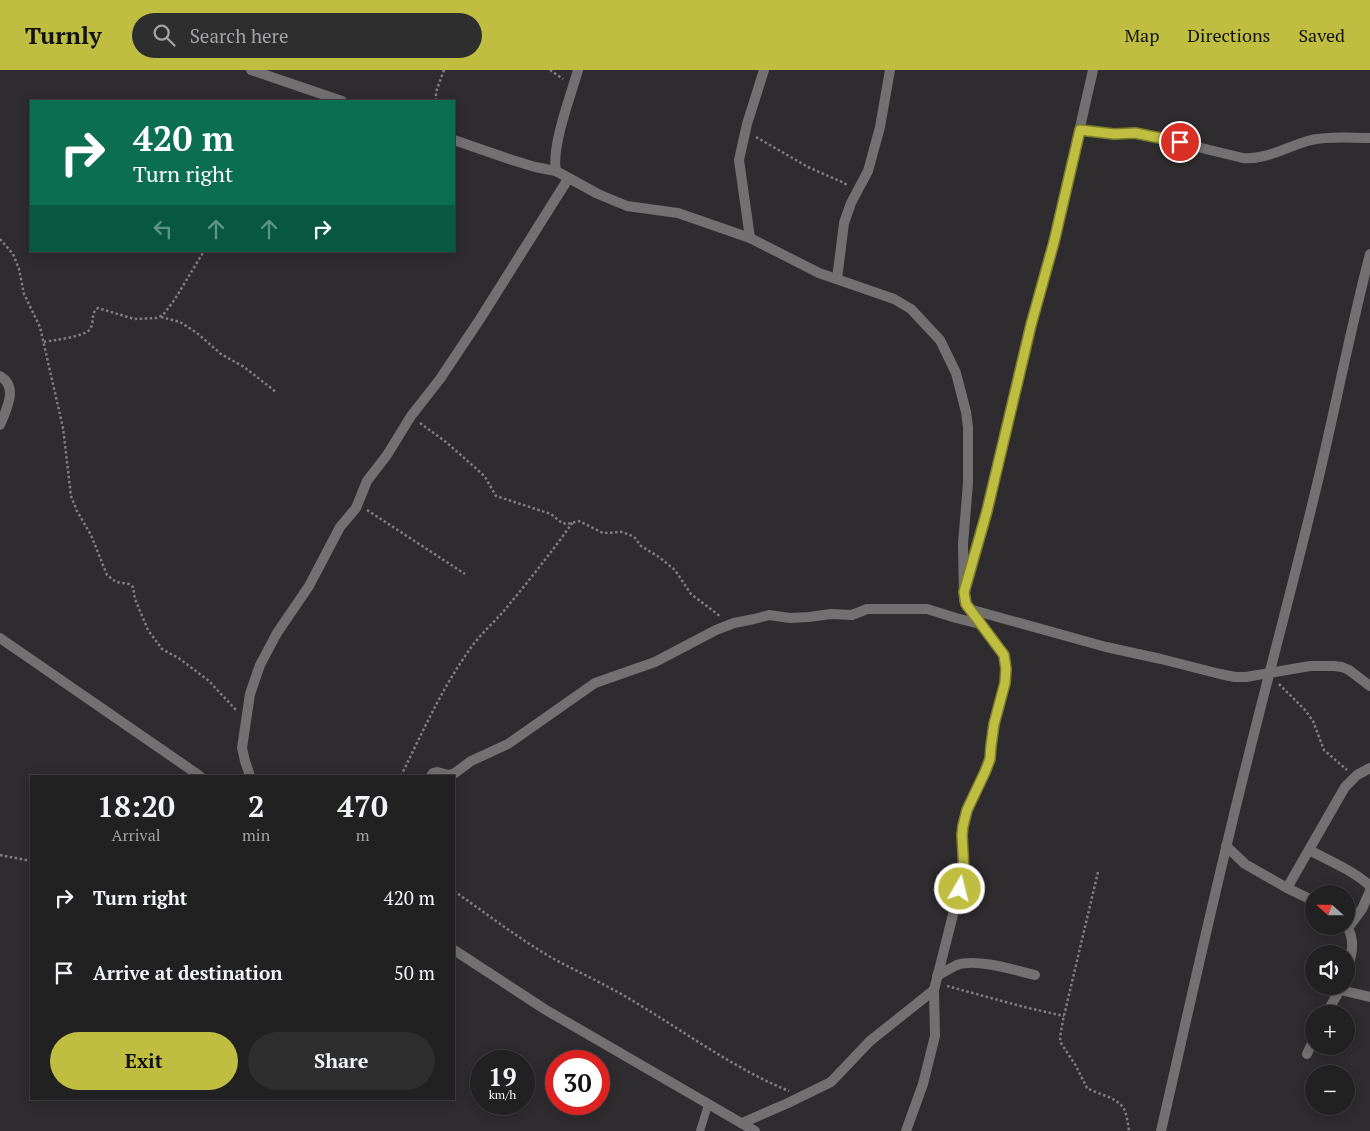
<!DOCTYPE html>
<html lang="en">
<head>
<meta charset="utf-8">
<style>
  :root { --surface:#222122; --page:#2e2e2f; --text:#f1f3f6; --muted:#a2a3a5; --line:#3f3e40; --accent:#bfbe41 }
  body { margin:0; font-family:"PT Serif",serif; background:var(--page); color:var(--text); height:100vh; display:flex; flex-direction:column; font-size:19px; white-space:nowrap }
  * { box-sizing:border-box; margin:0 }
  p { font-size:16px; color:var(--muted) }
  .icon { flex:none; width:28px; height:28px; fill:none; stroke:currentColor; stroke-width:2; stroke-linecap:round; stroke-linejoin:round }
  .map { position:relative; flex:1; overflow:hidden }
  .panel { position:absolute; left:30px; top:705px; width:425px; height:325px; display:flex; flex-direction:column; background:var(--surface); border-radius:0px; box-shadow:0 2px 12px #0003,0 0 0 1px var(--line) }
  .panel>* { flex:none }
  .guide { position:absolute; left:30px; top:30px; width:425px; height:152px; border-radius:0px; box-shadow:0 2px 12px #0003,0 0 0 1px var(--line); background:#0b6e4f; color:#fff; overflow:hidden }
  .needle { width:32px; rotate:291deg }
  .fabs { position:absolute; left:1305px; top:815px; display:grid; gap:10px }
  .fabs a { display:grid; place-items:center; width:50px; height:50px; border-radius:50%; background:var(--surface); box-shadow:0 2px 12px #0003,0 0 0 1px var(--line); font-size:25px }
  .speed { position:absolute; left:470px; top:980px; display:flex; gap:10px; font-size:25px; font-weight:700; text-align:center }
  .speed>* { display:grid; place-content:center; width:65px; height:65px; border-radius:50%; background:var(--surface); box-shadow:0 2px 12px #0003,0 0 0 1px var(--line); line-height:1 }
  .speed small { font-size:12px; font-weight:400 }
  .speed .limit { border:8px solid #d22; background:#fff; color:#111 }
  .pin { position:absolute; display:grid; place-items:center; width:42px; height:42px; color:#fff; margin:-21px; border:2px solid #fff; border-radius:50%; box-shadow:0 1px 5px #0007 }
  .me { position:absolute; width:55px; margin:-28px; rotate:8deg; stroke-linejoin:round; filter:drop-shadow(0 0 4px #0008) }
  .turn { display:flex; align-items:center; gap:18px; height:105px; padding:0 20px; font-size:22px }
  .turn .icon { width:65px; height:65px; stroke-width:2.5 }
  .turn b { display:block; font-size:35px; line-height:42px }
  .lanes { display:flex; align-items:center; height:48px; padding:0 20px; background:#0003; justify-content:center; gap:25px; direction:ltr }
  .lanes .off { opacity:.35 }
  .eta { display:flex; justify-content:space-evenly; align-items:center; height:85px; text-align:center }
  .eta b { font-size:30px; font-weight:700; line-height:35px }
  .action { display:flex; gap:10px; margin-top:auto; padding:10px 20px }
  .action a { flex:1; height:58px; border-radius:30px; background:var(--accent); color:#111; font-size:20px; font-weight:700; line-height:58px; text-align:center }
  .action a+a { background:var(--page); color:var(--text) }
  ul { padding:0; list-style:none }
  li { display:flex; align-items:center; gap:15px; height:75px; padding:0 20px }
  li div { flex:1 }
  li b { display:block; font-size:19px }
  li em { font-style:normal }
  header { display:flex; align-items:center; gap:30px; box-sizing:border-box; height:70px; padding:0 25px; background:var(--accent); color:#111 }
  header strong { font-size:24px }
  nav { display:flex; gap:28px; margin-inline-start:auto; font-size:18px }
  .search { width:350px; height:45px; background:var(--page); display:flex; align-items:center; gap:12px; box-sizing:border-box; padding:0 18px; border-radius:28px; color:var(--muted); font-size:19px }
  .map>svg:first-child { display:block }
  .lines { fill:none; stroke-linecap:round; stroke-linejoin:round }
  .path { stroke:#807f80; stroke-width:2.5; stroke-dasharray:2.5 2.5; stroke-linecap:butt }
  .service { stroke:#727071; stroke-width:8 }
  .minor { stroke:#727071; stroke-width:10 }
  .tertiary { stroke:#727071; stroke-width:10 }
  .route-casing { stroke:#7c7c2a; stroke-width:12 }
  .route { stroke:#bfbe41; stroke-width:9 }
</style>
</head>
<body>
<header>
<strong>Turnly</strong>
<div class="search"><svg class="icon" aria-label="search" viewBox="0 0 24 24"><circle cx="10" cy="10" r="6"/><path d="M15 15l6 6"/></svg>Search here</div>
<nav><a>Map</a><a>Directions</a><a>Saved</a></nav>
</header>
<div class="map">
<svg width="1370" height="1061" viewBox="0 0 1370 1061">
  <rect width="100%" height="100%" fill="#2e2c2e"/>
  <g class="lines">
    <g class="path">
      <polyline points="550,0 563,9"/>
      <polyline points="436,31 436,22 444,0"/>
      <polyline points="756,67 808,97 844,113 848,116"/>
      <polyline points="0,169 13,184 19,199 24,224 40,257 63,358 71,426 77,441 91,465 107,505 116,512 129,514 133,517 135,529 148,560 162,579 180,589 209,611 236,640"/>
      <polyline points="161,247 180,252 197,263 221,284 244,297 276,322"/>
      <path d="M44,272C53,270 85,267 90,259C95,252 90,243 98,238L134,249L156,248L163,245L175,229L204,181"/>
      <polyline points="420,353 446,372 480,402 485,407 496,426 551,444 562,453 567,454 579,451 603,463 622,462 630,465 635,468 641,476 659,487 675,500 691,524 721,547"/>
      <polyline points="367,440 465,504"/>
      <polyline points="1279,614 1305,640 1313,651 1324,680 1347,700"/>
      <path d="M401,706C422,663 442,618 470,579C479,566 492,554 503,542C527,513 551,483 573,452"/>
      <polyline points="0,785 31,791"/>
      <path d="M1098,802L1063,950L1060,968L1061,973L1076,996L1087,1018C1099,1025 1119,1027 1125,1041C1127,1047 1128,1054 1129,1061"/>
      <path d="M454,821C487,844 519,869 554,889C582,904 611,917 638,934C688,964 735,999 789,1021"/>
      <polyline points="947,916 1024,937 1064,946"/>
    </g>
    <polyline class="service" points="700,1061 708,1035"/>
    <g class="minor">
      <polyline points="251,0 342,31"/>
      <path d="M1080,60L1114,64L1135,63L1164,69L1243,88C1267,90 1288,76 1311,70C1330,66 1351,68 1370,68"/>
      <polyline points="454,70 509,89 535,97 556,101 598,124 627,136 678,143 750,168 819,203 894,229 911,239 940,270 956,303 966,342 968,357 968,413 963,474 964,530 966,535 1004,585 1006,599 1005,613 994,654 991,676 990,689 985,703 967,740 963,756 962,765 964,801 934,920 935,966 923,1014 906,1061"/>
      <path d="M556,101C551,77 571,25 578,0"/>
      <polyline points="750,168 739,90 747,54 764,0"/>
      <polyline points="837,209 844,153 851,133 868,101 880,57 890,0"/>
      <path d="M0,306C19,317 6,340 0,355"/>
      <polyline points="967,511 987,441 1031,255 1054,172 1093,0"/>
      <polyline points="969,539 1106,577 1161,589 1220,604 1235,607 1246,607 1310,596 1334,596 1342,597 1349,600 1370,616"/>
      <polyline points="250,706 245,691 242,678 250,624 260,595 277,563 309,516 340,457 356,438 367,411 387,385 411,346 440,309 480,249 568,109"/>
      <polyline points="431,706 433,703 437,702 449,705 455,703 471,691 508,674 595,613 655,592 716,560 734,553 754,549 769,545 790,548 809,547 831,544 852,545 867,539 927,539 956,548 980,554"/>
      <polyline points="1226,776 1245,794 1287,818 1314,831"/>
      <path d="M1309,780C1328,790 1354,801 1370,816"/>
      <polyline points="1287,818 1345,717 1357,705 1370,698"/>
      <path d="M1346,855C1357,871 1351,887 1346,904"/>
      <polyline points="1348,858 1362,839 1370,821"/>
      <path d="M937,906C943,903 950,898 957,895C976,888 1015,900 1035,905"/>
      <polyline points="1340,920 1370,927"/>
      <polyline points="1326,944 1342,916"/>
      <polyline points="1307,984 1314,969"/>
      <polyline points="742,1053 788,1033 831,1012 870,971 934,920"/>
      <path d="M1161,1061C1183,965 1204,869 1227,774C1254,658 1286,543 1314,427C1334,346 1349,264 1370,184"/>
    </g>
    <g class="tertiary">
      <polyline points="0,568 200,706"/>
      <polyline points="454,880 546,940 755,1061"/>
    </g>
  </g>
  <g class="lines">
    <g class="route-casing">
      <polyline id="route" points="960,819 964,801 962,765 963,756 967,740 985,702 990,689 991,676 994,654 1005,613 1006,599 1004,585 966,534 964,522 987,441 1031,255 1054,172 1080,60 1114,64 1135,63 1180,72"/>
    </g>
    <use href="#route" class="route"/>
  </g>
</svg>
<div class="fabs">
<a><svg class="needle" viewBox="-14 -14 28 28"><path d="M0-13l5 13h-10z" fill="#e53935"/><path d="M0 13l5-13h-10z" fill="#a2a3a5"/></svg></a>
<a><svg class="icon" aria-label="sound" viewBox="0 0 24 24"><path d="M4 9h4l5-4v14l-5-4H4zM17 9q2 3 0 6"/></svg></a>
<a>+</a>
<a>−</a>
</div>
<div class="speed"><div>19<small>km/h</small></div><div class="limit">30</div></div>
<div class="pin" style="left:1180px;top:72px;background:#d93025"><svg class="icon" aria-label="arrive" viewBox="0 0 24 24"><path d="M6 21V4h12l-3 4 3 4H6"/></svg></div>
<svg class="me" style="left:960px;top:819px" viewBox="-20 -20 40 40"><circle r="17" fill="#bfbe41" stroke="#fff" stroke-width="3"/><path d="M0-11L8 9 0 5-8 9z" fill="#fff"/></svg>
<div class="guide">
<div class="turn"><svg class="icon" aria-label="right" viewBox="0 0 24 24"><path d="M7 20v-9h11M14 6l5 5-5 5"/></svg><div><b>420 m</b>Turn right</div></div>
<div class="lanes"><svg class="icon off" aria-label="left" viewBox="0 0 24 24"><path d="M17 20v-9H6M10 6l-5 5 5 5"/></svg><svg class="icon off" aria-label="ahead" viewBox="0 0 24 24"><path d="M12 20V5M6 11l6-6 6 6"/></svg><svg class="icon off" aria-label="ahead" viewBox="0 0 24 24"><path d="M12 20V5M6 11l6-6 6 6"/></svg><svg class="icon" aria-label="right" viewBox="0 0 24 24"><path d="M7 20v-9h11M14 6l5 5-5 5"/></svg></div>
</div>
<section class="panel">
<div class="eta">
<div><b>18:20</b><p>Arrival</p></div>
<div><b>2</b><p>min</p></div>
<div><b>470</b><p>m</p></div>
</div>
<ul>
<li><svg class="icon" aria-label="right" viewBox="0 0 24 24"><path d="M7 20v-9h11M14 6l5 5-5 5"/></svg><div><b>Turn right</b></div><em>420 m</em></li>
<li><svg class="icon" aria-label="arrive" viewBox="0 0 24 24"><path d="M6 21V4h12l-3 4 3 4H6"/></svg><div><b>Arrive at destination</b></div><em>50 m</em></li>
</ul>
<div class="action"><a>Exit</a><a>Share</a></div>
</section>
</div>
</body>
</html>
